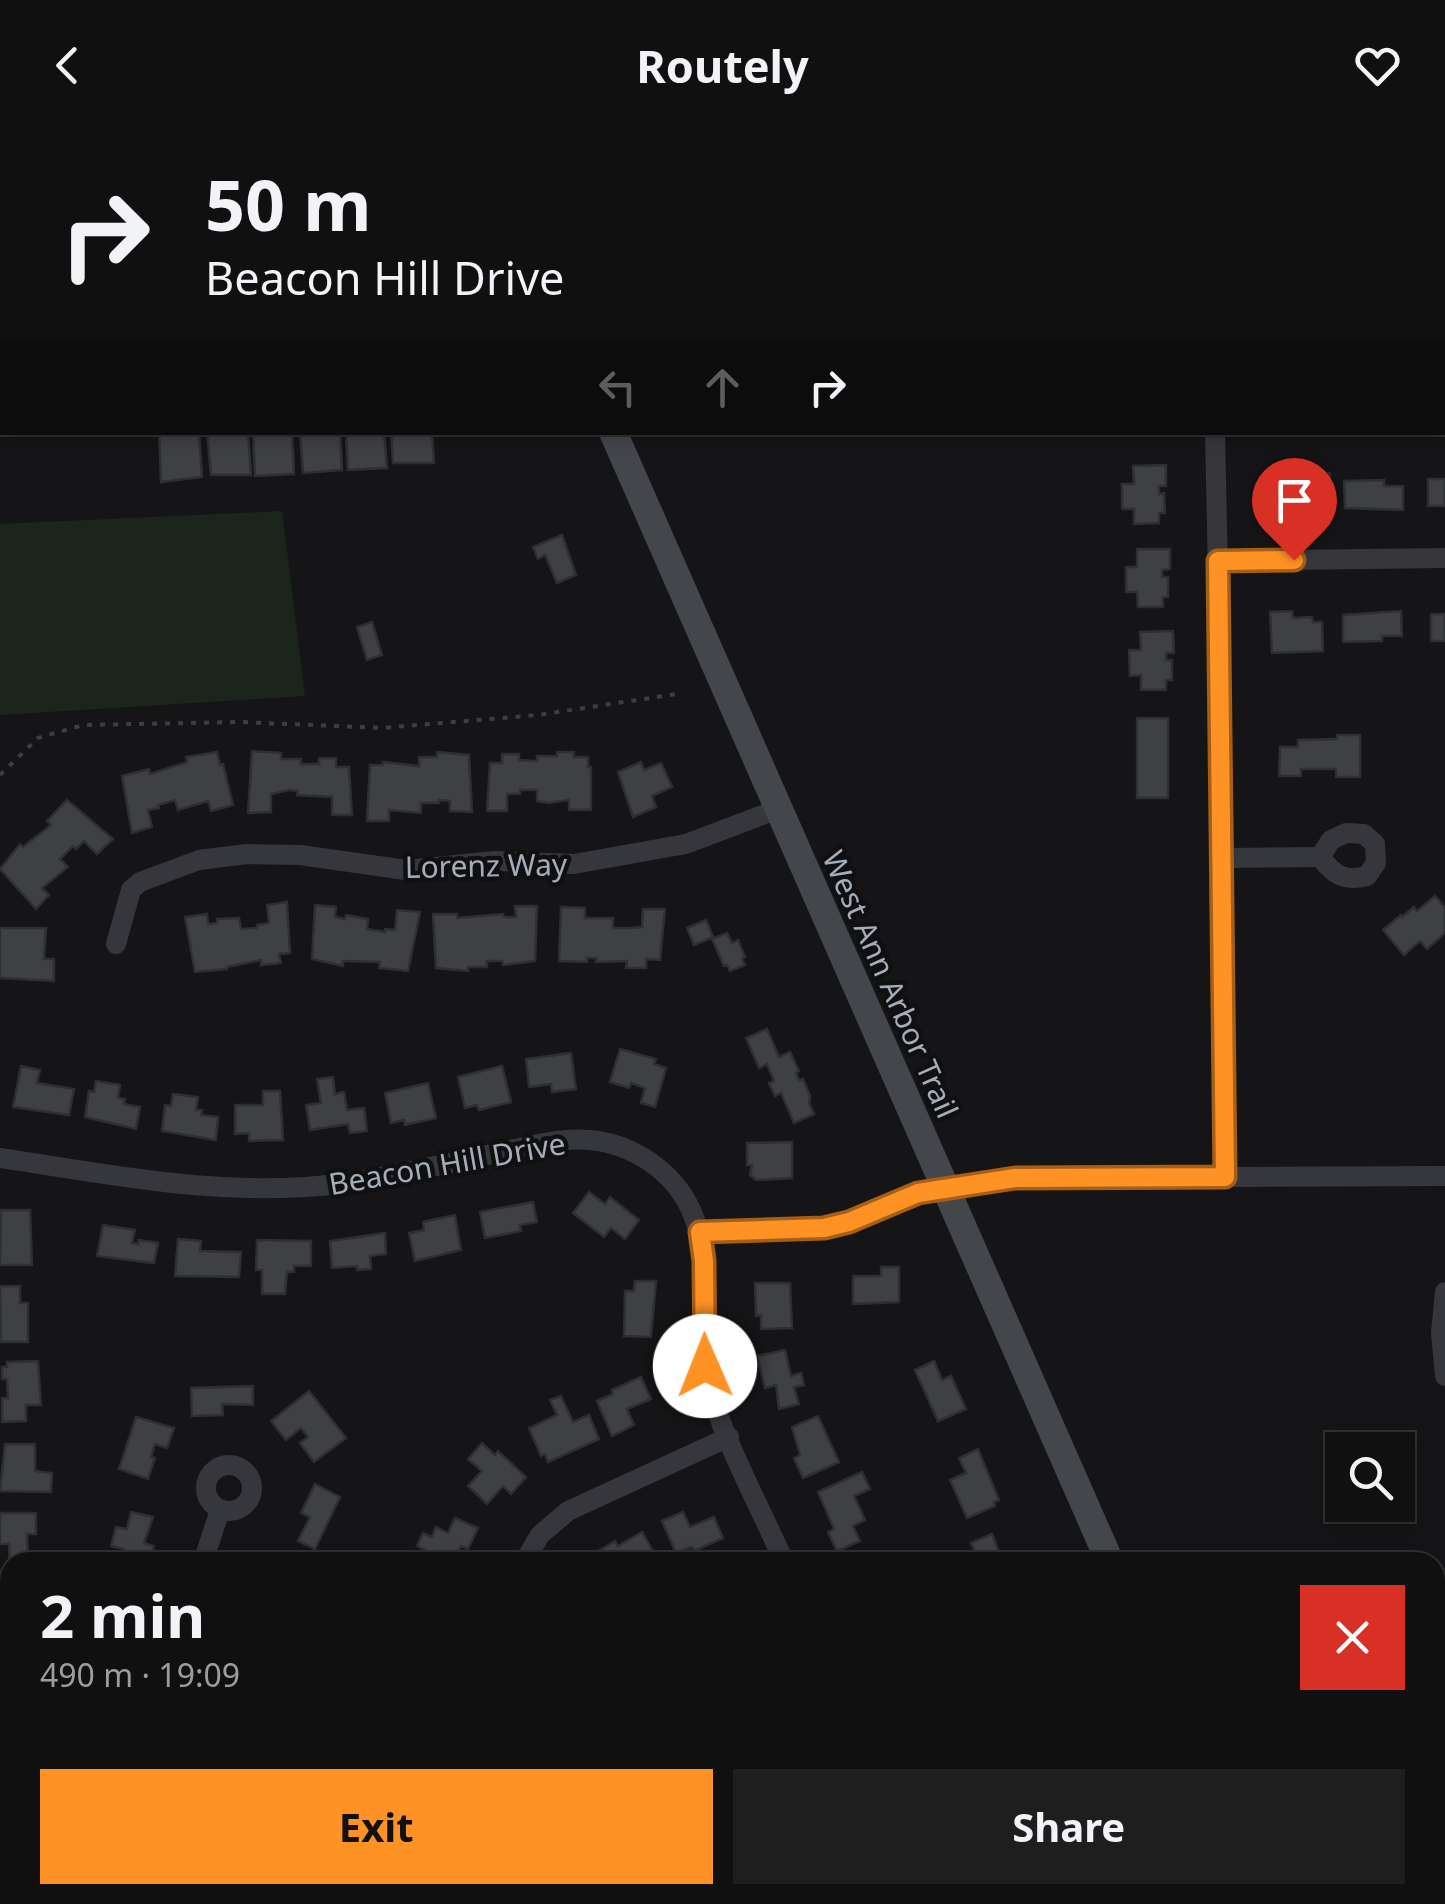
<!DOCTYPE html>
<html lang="en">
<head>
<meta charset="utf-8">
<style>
  :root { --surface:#101011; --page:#1e1e1f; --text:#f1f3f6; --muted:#9c9d9f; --line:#303031; --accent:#ff9224 }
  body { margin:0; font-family:"Noto Sans",sans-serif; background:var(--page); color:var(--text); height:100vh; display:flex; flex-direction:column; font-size:38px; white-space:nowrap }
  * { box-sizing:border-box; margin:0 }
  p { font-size:32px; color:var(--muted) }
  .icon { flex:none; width:55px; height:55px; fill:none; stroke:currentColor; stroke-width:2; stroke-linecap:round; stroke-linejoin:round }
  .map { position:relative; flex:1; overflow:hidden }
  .details { position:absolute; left:0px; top:1422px; width:1445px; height:352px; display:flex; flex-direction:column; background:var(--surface); border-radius:30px 30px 0 0; box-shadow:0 5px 15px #0003,0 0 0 2px var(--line) }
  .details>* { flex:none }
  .guide { position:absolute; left:0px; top:0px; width:1445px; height:305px; box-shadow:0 5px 15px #0003,0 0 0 2px var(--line); background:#101011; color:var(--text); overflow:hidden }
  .buttons { position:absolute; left:1325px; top:1302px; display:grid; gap:20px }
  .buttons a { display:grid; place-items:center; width:90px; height:90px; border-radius:0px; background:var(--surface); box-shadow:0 5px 15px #0003,0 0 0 2px var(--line); font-size:50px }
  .pin { position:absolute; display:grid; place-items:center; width:85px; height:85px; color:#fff; margin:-102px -42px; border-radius:50% 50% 50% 0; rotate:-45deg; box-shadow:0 0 10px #0007 }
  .pin .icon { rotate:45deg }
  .me { position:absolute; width:110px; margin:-55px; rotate:359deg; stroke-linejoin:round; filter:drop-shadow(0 0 8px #0008) }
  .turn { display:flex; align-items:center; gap:35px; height:210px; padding:0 40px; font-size:45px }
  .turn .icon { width:130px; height:130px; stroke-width:2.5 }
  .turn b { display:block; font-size:70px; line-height:85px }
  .lanes { display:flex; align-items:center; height:95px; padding:0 40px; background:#0003; justify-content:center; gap:50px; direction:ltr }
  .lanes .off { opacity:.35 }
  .round { display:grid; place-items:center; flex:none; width:105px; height:105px; border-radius:0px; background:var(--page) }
  .headline { display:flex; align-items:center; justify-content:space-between; height:170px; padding:0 40px }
  h1 { font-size:60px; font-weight:700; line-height:75px }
  .button { display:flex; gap:20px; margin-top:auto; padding:20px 40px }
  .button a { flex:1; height:115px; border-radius:0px; background:var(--accent); color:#111; font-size:40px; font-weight:700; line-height:115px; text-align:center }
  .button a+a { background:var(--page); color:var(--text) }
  header { display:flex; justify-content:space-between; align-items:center; height:130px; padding:0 40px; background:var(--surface); font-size:45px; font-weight:700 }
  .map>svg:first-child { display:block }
  .green { fill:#1c251c }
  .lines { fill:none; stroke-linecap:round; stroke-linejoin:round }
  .stream { stroke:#29373c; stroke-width:5 }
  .building { fill:#3e4044; stroke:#2e2f33; stroke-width:2.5 }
  .path { stroke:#3b3f43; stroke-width:4; stroke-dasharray:5 8; stroke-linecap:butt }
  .street { stroke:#35373c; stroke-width:20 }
  .secondary { stroke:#43474c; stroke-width:28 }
  .route-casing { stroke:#a65f17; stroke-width:25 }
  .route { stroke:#ff9224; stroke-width:18 }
  .labels { text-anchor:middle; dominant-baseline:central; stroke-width:9; stroke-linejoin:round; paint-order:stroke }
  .street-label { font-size:30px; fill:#a5aeb8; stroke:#101012 }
</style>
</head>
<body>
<header><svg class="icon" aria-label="back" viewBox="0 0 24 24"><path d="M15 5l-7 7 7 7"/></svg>Routely<svg class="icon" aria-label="heart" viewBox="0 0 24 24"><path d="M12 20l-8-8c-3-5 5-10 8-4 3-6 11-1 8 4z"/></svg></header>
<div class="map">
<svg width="1445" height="1774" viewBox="0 0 1445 1774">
  <rect width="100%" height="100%" fill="#151517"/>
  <g class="green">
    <polygon points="0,0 181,0 181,2 2,2 0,98"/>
    <polygon points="282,381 305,566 0,585 0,394"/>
  </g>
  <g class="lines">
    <g class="stream">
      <polyline points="148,0 148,2"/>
      <polyline points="0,40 2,39"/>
    </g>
  </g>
  <g class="building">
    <polygon points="159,302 199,302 202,347 161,352"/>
    <polygon points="207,302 248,302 251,345 211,345"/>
    <polygon points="253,302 292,302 294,344 255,346"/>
    <polygon points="300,302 340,302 342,340 303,343"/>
    <polygon points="346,302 384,302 387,338 348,340"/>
    <polygon points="391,302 432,302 434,333 393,333"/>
    <polygon points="1166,335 1166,356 1159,356 1159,364 1164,363 1165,383 1159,383 1159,393 1134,394 1134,379 1122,379 1122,354 1134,354 1133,336"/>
    <polygon points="1330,343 1331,382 1308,382 1308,372 1274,373 1274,351 1307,351 1307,344"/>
    <rect x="1428" y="349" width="17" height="27"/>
    <polygon points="1384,350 1384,356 1403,356 1403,380 1345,378 1344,351"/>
    <polygon points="562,405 576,445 557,453 545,425 538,429 533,417"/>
    <polygon points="1137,419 1170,419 1170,439 1162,440 1162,447 1168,447 1168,467 1163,467 1163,477 1138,477 1137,462 1126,462 1126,437 1137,437"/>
    <polygon points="1292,481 1293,488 1312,487 1313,492 1322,492 1323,521 1272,523 1270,482"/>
    <polygon points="1401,481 1402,506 1382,506 1382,511 1343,512 1343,485"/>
    <rect x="1431" y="484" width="14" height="27"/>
    <polygon points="372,492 382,525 367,530 357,497"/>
    <polygon points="1173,501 1174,523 1166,523 1166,530 1172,530 1172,550 1166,550 1166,560 1141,560 1141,545 1130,546 1129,520 1141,520 1140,502"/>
    <rect x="1137" y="588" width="31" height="80"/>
    <polygon points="1337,605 1360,605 1360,647 1336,647 1336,639 1301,639 1301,646 1279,646 1280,617 1298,617 1298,610 1337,609"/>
    <polygon points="252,621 281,623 281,629 301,629 301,634 319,634 319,628 336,628 336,637 349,637 352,685 332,685 332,667 297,665 298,661 289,660 271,664 271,682 248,683"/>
    <polygon points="217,622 220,635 223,634 233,675 211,681 208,671 178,680 175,670 158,675 159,678 148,680 152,697 132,703 122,646 149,639 150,644 187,632 186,627"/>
    <polygon points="437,622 469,625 472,682 450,681 450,671 439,670 439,673 421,673 421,683 389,680 389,691 367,691 370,635 383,635 383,632 419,636 419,627 437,627"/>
    <polygon points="557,622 574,622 574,627 588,627 588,637 591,637 591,680 569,680 569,670 549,673 537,671 537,660 520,660 520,664 507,664 507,681 487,681 490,633 502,633 502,624 519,624 519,630 537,631 537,626 557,626"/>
    <polygon points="641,632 644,640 661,633 672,657 652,666 656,677 633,687 618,642"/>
    <polygon points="67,670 113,709 97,724 84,711 76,719 73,716 60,729 68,737 42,758 49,765 36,779 0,739 20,714 23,717 51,695 47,691"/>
    <polygon points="1435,766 1445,777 1445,803 1427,819 1420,811 1404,825 1383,800 1401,785 1402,787 1414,777 1417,781"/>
    <polygon points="287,772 290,823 279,824 281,833 261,835 261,830 227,837 227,839 195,842 185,787 207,784 208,794 217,793 217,789 239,788 241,799 257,798 257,795 269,793 267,775"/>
    <polygon points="315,775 336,777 335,787 345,789 346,785 368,789 367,799 385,802 385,799 395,800 397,780 420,782 408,841 379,838 380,832 343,831 343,836 312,829"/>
    <polygon points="515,776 537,776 535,831 503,835 502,831 487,831 487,837 468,837 468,841 436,838 433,784 457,784 457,788 503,784 504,787 516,787"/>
    <polygon points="561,777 585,778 585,788 613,788 613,798 630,798 642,797 643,779 665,779 660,830 646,829 646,838 626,838 627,831 596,832 596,828 587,828 587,832 559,831"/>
    <polygon points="706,790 713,807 694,815 687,798"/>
    <polygon points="0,798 46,798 44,829 54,829 54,851 0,848"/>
    <polygon points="727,803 732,813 738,810 745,827 742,829 745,835 730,841 727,835 724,836 712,809"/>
    <polygon points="767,899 779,927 790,922 799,941 796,943 799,950 803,949 810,966 809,973 814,984 794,993 781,963 775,966 769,953 774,951 767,934 759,938 746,908"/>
    <polygon points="620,919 656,929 654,934 666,938 655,977 641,973 645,958 631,953 629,958 610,952"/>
    <polygon points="571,923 576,959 552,962 551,954 529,957 526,929"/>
    <polygon points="21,936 40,940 37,953 74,959 69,985 13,977"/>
    <polygon points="502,936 511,972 479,980 477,975 465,978 458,947"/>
    <polygon points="333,947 335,964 344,962 347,980 364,978 367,1001 350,1003 348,994 310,1000 306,975 321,973 317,949"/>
    <polygon points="96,951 120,955 118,968 125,969 124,974 140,977 136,999 85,987 89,961 94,962"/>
    <polygon points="428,953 436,988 405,995 404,990 391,993 385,963"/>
    <polygon points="263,961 280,961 283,1010 249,1011 249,1003 235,1004 235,975 263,975"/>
    <polygon points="173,964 198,967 196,980 202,980 201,985 218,987 216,1010 162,1001 165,975 171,976"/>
    <polygon points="792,1012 792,1048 756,1050 750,1045 752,1035 747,1035 747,1013"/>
    <polygon points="589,1062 605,1074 610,1067 639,1090 625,1109 611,1098 604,1107 573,1083"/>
    <polygon points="533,1072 537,1092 520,1095 521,1101 485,1108 480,1082"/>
    <polygon points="1,1080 30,1080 32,1135 0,1135"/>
    <polygon points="455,1085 461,1120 415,1131 409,1103 424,1100 423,1092"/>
    <polygon points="103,1095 135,1100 132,1113 138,1114 139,1110 158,1113 154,1133 97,1126"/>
    <polygon points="385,1103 386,1124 370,1126 371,1139 357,1140 357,1136 332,1138 330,1111"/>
    <polygon points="178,1109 201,1111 200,1121 241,1122 239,1147 175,1146"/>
    <polygon points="257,1110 311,1111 311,1136 294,1136 294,1142 287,1142 285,1164 262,1164 262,1140 256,1140"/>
    <polygon points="881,1137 899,1137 899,1172 853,1174 853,1146 881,1146"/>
    <polygon points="635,1151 656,1151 651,1207 624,1206 625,1161 634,1161"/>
    <polygon points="755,1153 790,1153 792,1198 761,1199 761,1185 756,1186"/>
    <polygon points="0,1156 20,1156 20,1173 28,1173 28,1212 1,1212"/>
    <polygon points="785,1220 791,1246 801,1243 804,1255 794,1257 799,1274 779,1279 776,1255 765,1258 757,1226"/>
    <polygon points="38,1231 41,1275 26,1275 26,1291 2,1292 2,1268 8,1268 7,1249 2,1249 2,1237 7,1237 7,1232"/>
    <polygon points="934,1231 942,1250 951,1246 966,1279 938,1291 915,1240"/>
    <polygon points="641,1247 651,1269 627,1279 634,1295 612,1306 597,1271 613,1264 612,1260"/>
    <polygon points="253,1256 253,1275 222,1274 223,1285 192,1286 191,1258"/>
    <polygon points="309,1261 346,1308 314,1332 300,1313 308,1307 301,1298 286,1310 271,1291"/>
    <polygon points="561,1266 573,1292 589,1285 599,1309 548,1332 545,1324 541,1326 529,1298 557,1285 550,1270"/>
    <polygon points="818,1286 839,1332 803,1348 794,1328 800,1325 792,1297"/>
    <polygon points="136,1287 174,1298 167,1318 155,1314 151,1327 155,1328 148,1349 119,1339"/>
    <polygon points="482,1313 495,1325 498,1321 526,1347 511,1364 503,1356 487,1374 468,1356 482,1341 468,1329"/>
    <polygon points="5,1314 35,1314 35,1341 52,1343 51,1362 0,1361"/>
    <polygon points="978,1319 999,1370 994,1372 995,1376 967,1388 950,1350 966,1343 959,1328"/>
    <polygon points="862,1342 870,1359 854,1366 865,1390 853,1396 860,1411 837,1421 828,1402 834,1399 818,1362"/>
    <polygon points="315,1354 340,1367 315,1419 298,1411 310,1387 301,1383"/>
    <polygon points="131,1382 153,1387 144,1413 154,1416 150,1432 121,1432 124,1419 111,1416 116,1397 127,1399"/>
    <polygon points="683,1382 690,1397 714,1387 723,1408 694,1421 692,1417 676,1423 662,1391"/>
    <polygon points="0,1383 36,1383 36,1404 27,1404 28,1432 10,1432 10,1441 9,1414 0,1414"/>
    <polygon points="455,1388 478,1398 468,1419 461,1416 453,1432 419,1432 425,1420 417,1416 423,1403 432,1407 436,1397 448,1403"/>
    <polygon points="642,1402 657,1428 650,1432 603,1432 597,1422 615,1411 618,1416"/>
    <polygon points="992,1404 999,1422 979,1431 971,1413"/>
    <polygon points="0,1469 10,1469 10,1526 8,1501 0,1501"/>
    <polygon points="199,1765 242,1765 242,1774 200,1774"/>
    <rect x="282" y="1765" width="44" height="9"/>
    <polygon points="412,1765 412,1774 366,1774 366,1766"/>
    <polygon points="482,1765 482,1774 435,1774 435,1766"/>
    <polygon points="544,1765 558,1765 561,1774 514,1774 514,1768"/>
    <rect x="595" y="1765" width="44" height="9"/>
    <rect x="742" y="1765" width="58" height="9"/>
    <polygon points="825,1765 872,1765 871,1774 825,1774"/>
    <polygon points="900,1765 934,1765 949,1768 948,1774 898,1774"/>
    <polygon points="1124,1765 1178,1765 1180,1774 1125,1774"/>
  </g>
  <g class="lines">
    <polyline class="path" points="0,645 38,608 83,595 241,592 382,598 538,585 677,564"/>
    <g class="street">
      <polyline points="1208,0 1208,2"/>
      <polyline points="1215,302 1224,728 1225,1047"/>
      <polyline points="1218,431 1445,428"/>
      <path d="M1346,703L1364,704L1375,714L1376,733L1367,746C1344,752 1334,745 1320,727L1331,710Z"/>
      <polyline points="1224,728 1320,727"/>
      <polyline points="116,814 131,760 140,752 199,730 247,724 300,725 406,740 495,731 574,734 686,714 778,679"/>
      <path d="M0,1028C113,1045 223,1068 338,1054C392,1047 447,1033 501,1022C530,1016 560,1007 590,1010C633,1014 673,1041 691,1080C714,1131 696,1184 705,1237C716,1299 759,1373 784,1432"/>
      <polyline points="699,1102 824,1098 849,1092 918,1063 1015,1048 1445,1046"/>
      <polyline points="1445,1162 1441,1203 1445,1246"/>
      <circle cx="229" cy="1358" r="23"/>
      <polyline points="203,1432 220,1380"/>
      <polyline points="524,1432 540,1405 568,1381 729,1307"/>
      <polyline points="0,1576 10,1576"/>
      <polyline points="1435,1665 1445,1672"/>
      <polyline points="693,1765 693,1774"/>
    </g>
    <g class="secondary">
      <polyline points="480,0 482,2"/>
      <polyline points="613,302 1110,1432"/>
      <polyline points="1256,1765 1260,1774"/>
    </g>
  </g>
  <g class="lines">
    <g class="route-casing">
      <polyline id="route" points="705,1236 704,1131 700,1102 824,1098 849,1092 918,1063 1015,1048 1225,1047 1218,431 1294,430"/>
    </g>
    <use href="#route" class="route"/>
  </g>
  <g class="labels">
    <g class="street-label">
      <text transform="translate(486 735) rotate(-1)">Lorenz Way</text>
      <text transform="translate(891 854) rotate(66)">West Ann Arbor Trail</text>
      <text transform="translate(447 1033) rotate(-10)">Beacon Hill Drive</text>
    </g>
  </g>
</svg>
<div class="buttons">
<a><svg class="icon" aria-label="search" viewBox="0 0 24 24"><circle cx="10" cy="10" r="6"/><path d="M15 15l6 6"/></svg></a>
</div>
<div class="pin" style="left:1294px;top:430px;background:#d93025"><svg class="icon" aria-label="arrive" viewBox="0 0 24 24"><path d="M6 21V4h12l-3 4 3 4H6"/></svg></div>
<svg class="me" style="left:705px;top:1236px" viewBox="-20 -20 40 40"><circle r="19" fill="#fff"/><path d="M0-13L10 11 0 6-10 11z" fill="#ff9224"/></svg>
<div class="guide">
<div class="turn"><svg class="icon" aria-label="right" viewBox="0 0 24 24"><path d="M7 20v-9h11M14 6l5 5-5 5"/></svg><div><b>50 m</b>Beacon Hill Drive</div></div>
<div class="lanes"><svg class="icon off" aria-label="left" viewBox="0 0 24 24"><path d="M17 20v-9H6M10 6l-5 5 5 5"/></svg><svg class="icon off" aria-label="ahead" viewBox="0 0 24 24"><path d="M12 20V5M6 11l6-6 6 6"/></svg><svg class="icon" aria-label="right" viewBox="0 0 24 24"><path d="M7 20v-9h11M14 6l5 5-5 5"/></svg></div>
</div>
<section class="details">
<div class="headline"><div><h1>2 min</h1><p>490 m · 19:09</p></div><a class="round" style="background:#d93025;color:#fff"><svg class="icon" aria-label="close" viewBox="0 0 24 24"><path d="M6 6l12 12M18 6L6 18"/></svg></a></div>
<div class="button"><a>Exit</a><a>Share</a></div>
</section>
</div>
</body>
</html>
